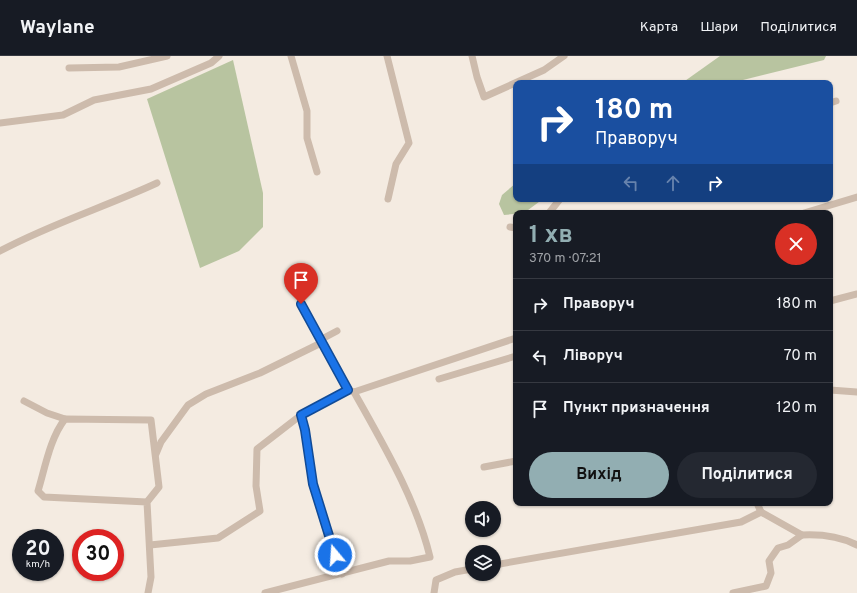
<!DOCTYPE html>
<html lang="uk">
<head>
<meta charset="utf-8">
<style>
  :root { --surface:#171b24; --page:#242831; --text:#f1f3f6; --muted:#9ea1a6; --line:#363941; --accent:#92aeb2 }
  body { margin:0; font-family:Overpass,sans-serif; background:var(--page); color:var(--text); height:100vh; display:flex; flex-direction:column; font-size:15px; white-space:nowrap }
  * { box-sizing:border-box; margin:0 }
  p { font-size:13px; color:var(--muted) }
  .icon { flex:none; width:22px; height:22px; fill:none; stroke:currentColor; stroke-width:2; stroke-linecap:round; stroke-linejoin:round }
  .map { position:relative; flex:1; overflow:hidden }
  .side { position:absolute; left:513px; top:154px; width:320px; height:296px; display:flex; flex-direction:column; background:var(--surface); border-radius:8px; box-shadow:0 1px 3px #0004 }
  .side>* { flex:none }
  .top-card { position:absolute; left:513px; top:24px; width:320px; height:122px; border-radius:8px; box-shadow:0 1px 3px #0004; background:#1a4fa0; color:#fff; overflow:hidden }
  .controls { position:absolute; left:465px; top:445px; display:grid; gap:8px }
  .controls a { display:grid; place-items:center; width:36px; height:36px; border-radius:50%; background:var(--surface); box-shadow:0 1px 3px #0004; font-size:20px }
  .speed { position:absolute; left:12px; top:473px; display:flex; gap:8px; font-size:20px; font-weight:700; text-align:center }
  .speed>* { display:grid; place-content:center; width:52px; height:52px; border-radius:50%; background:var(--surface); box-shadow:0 1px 3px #0004; line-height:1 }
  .speed small { font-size:10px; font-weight:400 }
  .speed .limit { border:6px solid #d22; background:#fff; color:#111 }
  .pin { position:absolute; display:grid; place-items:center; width:34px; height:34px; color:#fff; margin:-41px -17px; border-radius:50% 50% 50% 0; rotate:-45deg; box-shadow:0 0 4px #0007 }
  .pin .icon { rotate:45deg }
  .me { position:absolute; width:44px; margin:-22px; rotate:342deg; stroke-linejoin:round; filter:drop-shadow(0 0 3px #0008) }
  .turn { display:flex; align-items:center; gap:14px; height:84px; padding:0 16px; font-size:18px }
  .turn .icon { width:52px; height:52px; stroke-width:2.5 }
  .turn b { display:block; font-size:28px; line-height:34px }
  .lanes { display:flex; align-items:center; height:38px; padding:0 16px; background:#0003; justify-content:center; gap:20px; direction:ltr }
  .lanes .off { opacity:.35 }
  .round { display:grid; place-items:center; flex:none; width:42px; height:42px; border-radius:21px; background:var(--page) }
  .overview { display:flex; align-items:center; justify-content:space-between; height:68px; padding:0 16px }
  h1 { font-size:24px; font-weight:700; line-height:30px; color:var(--accent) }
  .cta { display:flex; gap:8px; margin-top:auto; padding:8px 16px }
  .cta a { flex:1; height:46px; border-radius:24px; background:var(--accent); color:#111; font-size:16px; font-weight:700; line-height:46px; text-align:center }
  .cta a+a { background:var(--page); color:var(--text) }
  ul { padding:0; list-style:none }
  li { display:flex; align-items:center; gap:12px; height:52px; padding:0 16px; border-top:1px solid var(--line) }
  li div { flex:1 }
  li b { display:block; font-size:15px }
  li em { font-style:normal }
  header { display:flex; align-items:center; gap:24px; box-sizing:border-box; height:56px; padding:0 20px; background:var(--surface); border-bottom:1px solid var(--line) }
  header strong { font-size:19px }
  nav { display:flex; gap:22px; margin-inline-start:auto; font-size:14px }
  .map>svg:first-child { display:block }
  .green { fill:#b8c4a0 }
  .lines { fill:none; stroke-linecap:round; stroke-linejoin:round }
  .minor { stroke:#cdbbac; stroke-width:7 }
  .route-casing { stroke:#114b97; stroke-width:10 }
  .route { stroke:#1a73e8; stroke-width:7 }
</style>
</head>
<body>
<header>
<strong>Waylane</strong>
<nav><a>Карта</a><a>Шари</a><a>Поділитися</a></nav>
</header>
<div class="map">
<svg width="857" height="537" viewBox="0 0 857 537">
  <rect width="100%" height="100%" fill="#f4ebe1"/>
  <g class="green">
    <polygon points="720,0 826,0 824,4 731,27 682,27"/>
    <polygon points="233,4 263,137 263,171 239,195 200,212 147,43"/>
    <polygon points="516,127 516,143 543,143 524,157 504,159 499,148 502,139"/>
  </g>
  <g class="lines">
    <g class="minor">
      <polyline points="291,0 307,55 307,82 317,116"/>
      <polyline points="387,0 409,87 396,108 388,143"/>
      <polyline points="472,0 477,21 484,41 544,14 564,0"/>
      <polyline points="69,12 119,11 167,0"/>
      <polyline points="830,47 836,45"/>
      <polyline points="0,67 63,59 94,44 151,33 211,7 219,0"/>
      <polyline points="549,157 560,143"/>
      <polyline points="804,157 857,141"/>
      <polyline points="510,171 516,172"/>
      <path d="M0,195C50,168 105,151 157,127"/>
      <polyline points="830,245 857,238"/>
      <polyline points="301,248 348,334"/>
      <polyline points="320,284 337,275"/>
      <polyline points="439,323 516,300"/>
      <polyline points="830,334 857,336"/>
      <polyline points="24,345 47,357 65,363"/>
      <path d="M301,359C307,382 308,406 313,429C321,459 330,489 342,518"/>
      <polyline points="156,398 161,386 188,349 206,338 260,317 321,287"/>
      <polyline points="484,411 516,405"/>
      <path d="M147,446L44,441L38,435C45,412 50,382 65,363L151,364L159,431L147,446L151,521L148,537"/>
      <polyline points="757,447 761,456"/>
      <path d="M802,479C822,478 839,480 857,489"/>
      <polyline points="150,489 218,482 260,455 256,430 257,393 301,359 348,334 354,336 516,282"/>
      <polyline points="494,509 741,466 761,456 802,479 788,489 778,492 769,505 771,517 766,530 733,537"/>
      <path d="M265,537L389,505H410L430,501C416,443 383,388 354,336"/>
      <polyline points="434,537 436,524 455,516 472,513"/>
    </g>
  </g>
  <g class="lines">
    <g class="route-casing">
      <polyline id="route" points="301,248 348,334 301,359 305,374 313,428 335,499"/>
    </g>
    <use href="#route" class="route"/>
  </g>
</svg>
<div class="controls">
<a><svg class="icon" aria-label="sound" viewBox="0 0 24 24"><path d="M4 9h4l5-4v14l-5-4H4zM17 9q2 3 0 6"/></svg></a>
<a><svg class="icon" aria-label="layers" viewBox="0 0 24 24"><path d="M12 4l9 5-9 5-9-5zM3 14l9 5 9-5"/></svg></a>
</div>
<div class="speed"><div>20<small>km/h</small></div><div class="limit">30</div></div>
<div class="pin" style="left:301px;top:248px;background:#d93025"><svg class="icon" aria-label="arrive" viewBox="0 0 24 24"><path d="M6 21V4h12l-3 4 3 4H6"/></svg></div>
<svg class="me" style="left:335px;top:499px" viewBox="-20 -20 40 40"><circle r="17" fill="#1a73e8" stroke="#fff" stroke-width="3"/><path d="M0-11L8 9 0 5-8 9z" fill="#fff"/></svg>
<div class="top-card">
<div class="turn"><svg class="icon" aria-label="right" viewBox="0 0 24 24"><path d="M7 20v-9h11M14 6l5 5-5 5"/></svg><div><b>180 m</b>Праворуч</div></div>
<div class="lanes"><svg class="icon off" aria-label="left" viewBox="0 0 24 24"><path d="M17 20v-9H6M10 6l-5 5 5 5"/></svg><svg class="icon off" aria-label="ahead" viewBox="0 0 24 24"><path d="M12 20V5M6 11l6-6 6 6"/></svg><svg class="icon" aria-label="right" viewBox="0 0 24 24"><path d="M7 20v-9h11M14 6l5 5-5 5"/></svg></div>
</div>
<section class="side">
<div class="overview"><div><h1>1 хв</h1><p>370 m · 07:21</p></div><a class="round" style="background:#d93025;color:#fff"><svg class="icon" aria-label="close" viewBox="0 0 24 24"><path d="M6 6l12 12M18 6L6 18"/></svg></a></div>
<ul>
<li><svg class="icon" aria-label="right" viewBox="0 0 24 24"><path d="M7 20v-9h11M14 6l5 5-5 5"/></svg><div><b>Праворуч</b></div><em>180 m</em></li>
<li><svg class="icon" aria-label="left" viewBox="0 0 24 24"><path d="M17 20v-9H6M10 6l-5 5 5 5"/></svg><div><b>Ліворуч</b></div><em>70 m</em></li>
<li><svg class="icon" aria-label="arrive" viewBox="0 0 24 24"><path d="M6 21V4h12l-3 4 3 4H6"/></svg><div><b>Пункт призначення</b></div><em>120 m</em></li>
</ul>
<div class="cta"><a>Вихід</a><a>Поділитися</a></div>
</section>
</div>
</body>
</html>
